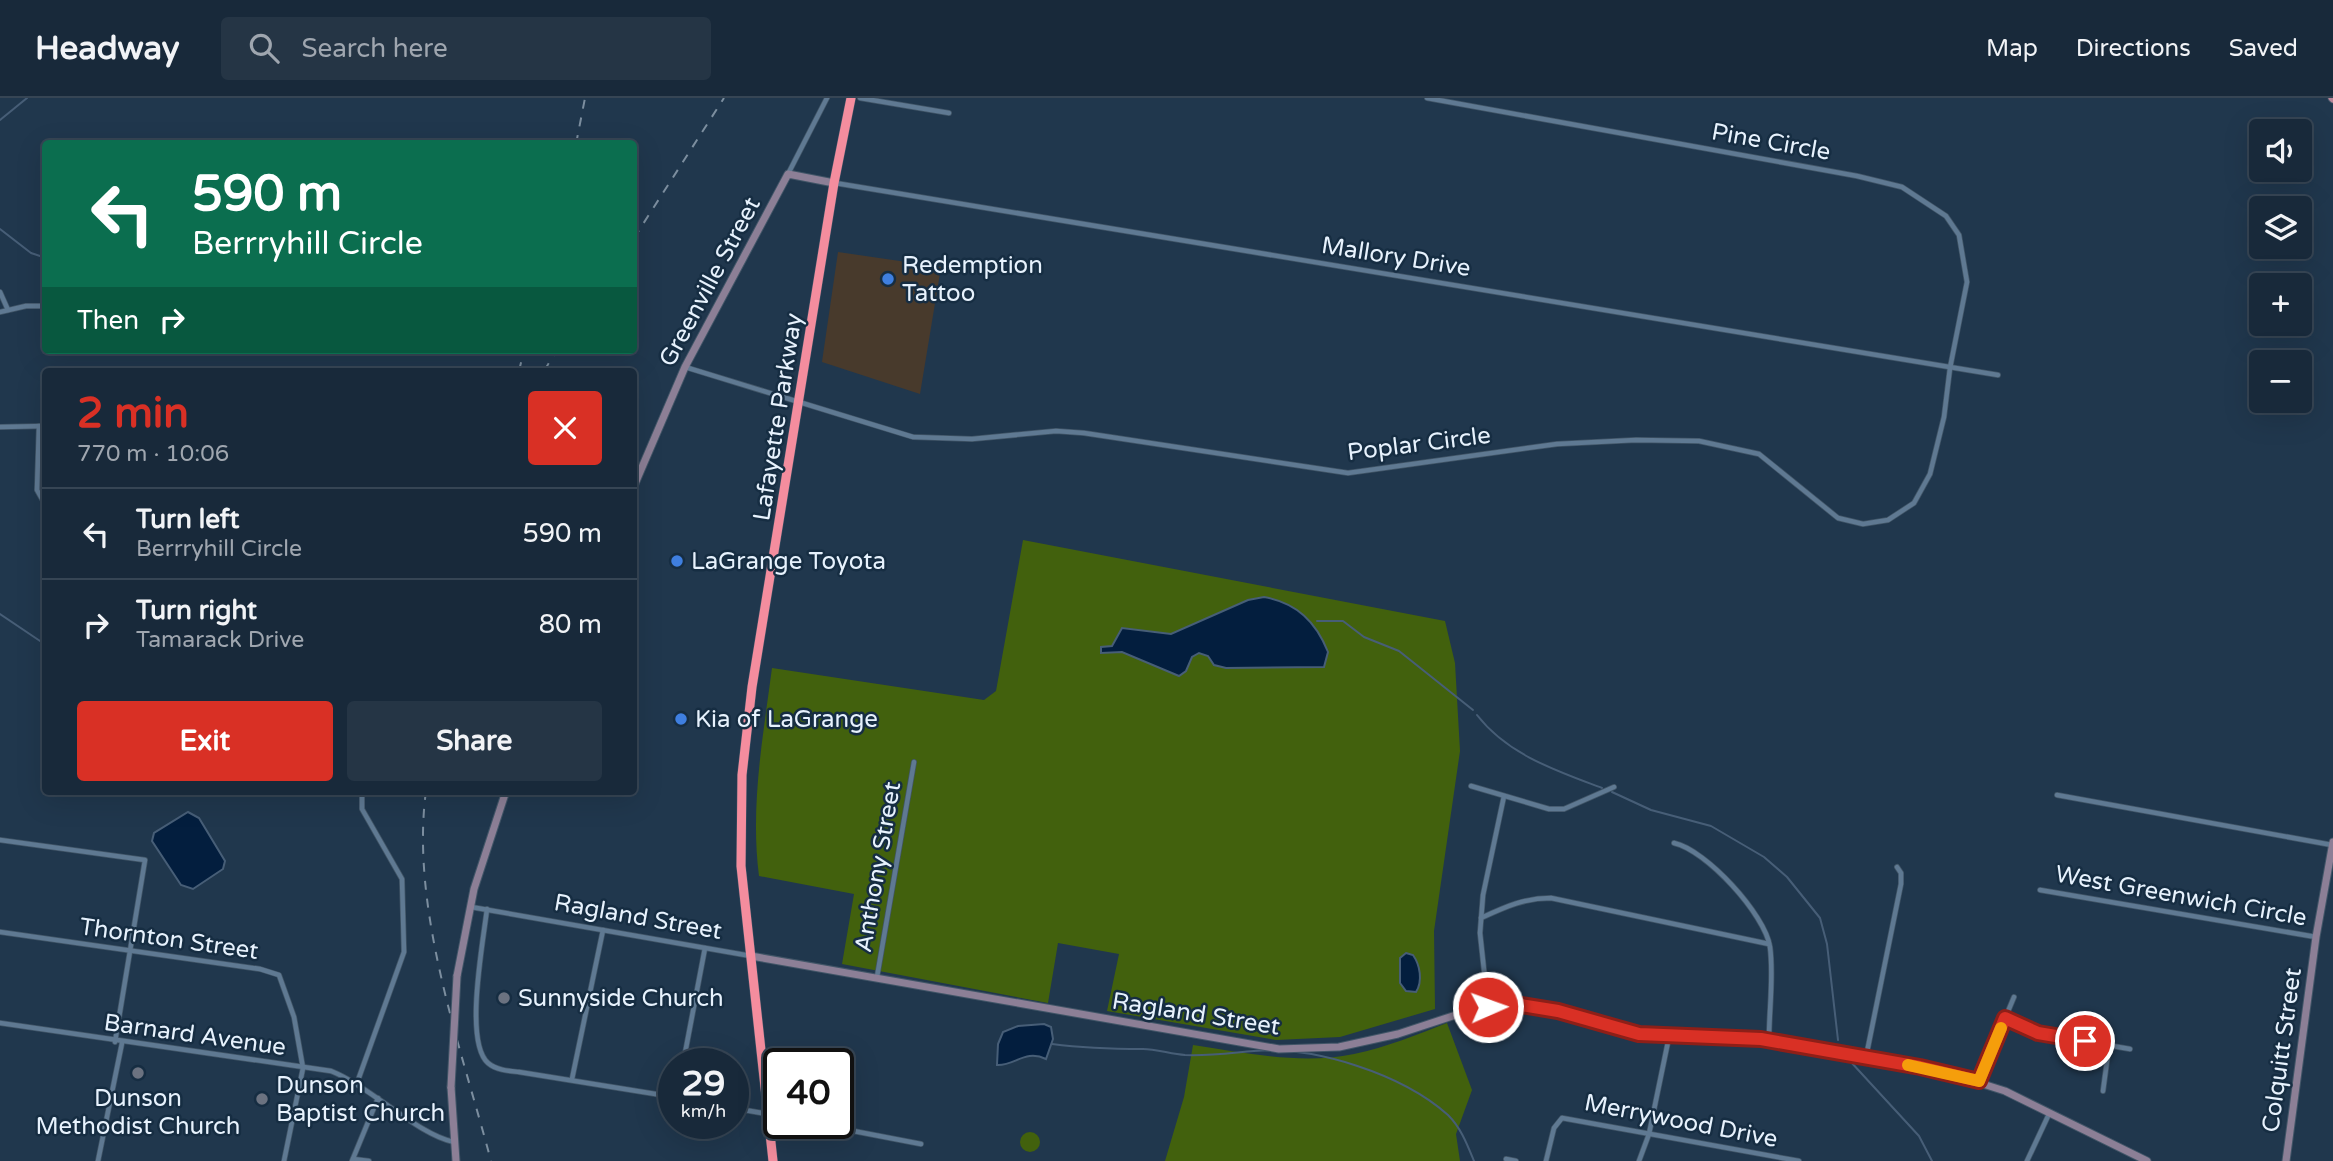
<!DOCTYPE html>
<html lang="en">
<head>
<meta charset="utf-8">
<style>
  :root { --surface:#18293a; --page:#253545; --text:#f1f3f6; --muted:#9fa6af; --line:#364554; --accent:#d93025 }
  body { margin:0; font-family:"Varela Round",sans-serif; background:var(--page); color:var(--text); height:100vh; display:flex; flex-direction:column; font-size:26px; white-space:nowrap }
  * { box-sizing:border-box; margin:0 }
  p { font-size:23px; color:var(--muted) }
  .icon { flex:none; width:38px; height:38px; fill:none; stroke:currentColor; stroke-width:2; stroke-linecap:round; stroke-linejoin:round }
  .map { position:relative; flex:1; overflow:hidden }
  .drawer { position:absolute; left:42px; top:270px; width:595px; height:427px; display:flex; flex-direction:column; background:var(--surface); border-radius:7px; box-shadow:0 7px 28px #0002,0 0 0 2px var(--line) }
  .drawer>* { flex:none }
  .hud { position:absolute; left:42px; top:42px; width:595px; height:214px; border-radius:7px; box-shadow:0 7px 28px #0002,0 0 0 2px var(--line); background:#0b6e4f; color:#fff; overflow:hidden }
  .buttons { position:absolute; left:2249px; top:21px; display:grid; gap:14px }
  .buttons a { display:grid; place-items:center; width:63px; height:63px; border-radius:7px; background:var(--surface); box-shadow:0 7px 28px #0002,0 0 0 2px var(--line); font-size:35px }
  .speed { position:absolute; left:658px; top:950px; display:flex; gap:14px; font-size:35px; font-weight:700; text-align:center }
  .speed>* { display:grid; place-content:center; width:91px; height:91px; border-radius:50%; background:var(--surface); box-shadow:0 7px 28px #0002,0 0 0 2px var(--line); line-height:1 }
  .speed small { font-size:18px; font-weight:400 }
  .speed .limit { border:4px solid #111; border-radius:10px; background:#fff; color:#111 }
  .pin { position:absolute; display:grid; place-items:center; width:60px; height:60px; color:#fff; margin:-30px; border:4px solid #fff; border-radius:50%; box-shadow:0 2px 7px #0007 }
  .me { position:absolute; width:77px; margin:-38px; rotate:88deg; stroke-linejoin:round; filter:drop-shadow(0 0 5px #0008) }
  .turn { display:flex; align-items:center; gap:24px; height:147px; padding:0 35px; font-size:32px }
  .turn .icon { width:91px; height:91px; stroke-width:2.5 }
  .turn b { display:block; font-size:49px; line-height:60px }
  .then { display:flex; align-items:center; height:66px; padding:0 35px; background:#0003; gap:14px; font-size:26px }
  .round { display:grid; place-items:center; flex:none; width:74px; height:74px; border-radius:7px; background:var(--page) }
  .summary { display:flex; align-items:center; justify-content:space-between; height:119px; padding:0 35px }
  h1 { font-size:42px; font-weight:800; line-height:52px; color:var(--accent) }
  .primary-button { display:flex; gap:14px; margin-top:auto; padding:14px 35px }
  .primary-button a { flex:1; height:80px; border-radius:7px; background:var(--accent); color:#fff; font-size:28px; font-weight:800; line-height:80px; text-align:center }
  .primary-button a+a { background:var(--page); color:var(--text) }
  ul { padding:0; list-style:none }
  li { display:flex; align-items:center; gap:21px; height:91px; padding:0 35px; border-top:2px solid var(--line) }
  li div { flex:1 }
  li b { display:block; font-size:26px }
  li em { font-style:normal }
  header { display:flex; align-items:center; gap:42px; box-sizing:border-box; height:98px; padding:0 35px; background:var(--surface); border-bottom:2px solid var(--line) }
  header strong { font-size:33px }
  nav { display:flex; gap:38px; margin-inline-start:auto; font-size:24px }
  .search { width:490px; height:63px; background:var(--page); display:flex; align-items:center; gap:18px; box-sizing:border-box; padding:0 24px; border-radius:7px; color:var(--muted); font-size:26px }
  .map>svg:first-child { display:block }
  .commercial { fill:#483a2c }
  .green { fill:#42610d }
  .water { fill:#031e3e; stroke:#475e77; stroke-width:2 }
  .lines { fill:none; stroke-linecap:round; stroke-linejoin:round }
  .stream { stroke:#475e77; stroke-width:2 }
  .street-casing { stroke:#415567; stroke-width:6 }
  .secondary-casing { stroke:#415567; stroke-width:9 }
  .primary-casing { stroke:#415567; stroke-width:9 }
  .highway-casing { stroke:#415567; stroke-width:10 }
  .street { stroke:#5f7992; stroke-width:4.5 }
  .secondary { stroke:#8c7f96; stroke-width:7 }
  .primary { stroke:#b88599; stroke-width:7 }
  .highway { stroke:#f48d9e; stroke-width:9 }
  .rail { stroke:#7c8e9f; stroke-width:2; stroke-dasharray:9 9; stroke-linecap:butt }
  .secondary-bridge-casing { stroke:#415567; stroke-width:9; stroke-linecap:butt }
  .secondary-bridge { stroke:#8c7f96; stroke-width:7 }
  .route-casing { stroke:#8d1f18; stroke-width:18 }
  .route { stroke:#d93025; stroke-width:12 }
  .slow { stroke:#f59e0b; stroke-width:12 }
  .shop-dot { fill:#3f7fe0; stroke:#162d42; stroke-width:2.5 }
  .worship-dot { fill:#6b7280; stroke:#162d42; stroke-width:2.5 }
  .labels { text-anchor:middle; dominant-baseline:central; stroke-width:5; stroke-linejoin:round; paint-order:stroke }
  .street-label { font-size:24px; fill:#e7f2fd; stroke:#162d42 }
  .poi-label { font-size:24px; fill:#e7f2fd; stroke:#162d42; text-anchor:start }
</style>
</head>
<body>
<header>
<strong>Headway</strong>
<div class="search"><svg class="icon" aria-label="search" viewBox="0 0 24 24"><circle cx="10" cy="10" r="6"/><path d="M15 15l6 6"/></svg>Search here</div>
<nav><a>Map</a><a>Directions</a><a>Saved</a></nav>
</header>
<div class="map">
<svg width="2333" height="1063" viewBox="0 0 2333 1063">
  <rect width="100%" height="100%" fill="#20374d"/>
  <polygon class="commercial" points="838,154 941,169 920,296 822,264"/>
  <g class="green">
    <path d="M1023,442L1445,523L1455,565L1460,653L1434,833L1435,911L1340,939L1276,942L1107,913L1119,856L1058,845L1048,905L842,866L854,796L759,778C750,708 763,639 772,570L984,602L996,593Z"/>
    <path d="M1447,925L1472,992L1456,1036L1460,1063H1165L1184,999L1193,947C1245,955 1302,967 1354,956C1387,949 1416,937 1447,925Z"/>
    <circle cx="1030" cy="1044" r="10"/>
  </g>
  <g class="water">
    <path d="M1264,499C1297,505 1316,524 1328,554L1324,569L1226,570L1214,567L1208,558L1199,555L1192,559L1186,573L1179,578L1122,554L1101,555V549L1112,548L1122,530L1171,536L1248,502Z"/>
    <polygon points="188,714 199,720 225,763 223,771 193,791 181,787 152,743 154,735"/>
    <path d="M1406,855L1413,857C1420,867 1423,883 1416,894L1406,893L1400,885V860Z"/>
    <path d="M1044,926L1051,929L1053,941L1046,961C1025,951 1015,968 997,967L998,946L1003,934L1018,928Z"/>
  </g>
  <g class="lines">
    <g class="stream">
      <polyline points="0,22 27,0"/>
      <polyline points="0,131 31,155 46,160"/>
      <polyline points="0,516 46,547"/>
      <polyline points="1317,523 1343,523 1364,539 1399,553 1473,612"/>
      <path d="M1477,617C1508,657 1557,673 1602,690"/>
      <polyline points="1612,694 1651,712 1711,728 1764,759 1787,779 1820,820 1827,846 1838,942"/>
      <path d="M1052,946C1083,950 1112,951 1143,951C1156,951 1171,956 1185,957C1210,958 1230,955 1254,953C1315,948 1402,976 1448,1017C1461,1030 1467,1046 1474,1063"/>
      <polyline points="1850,963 1919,1038 1932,1063"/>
    </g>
    <g class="street-casing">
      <g id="street">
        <polyline points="860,0 949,15"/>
        <polyline points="788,76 827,0"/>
        <polyline points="835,85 1998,277"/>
        <polyline points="0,194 8,212"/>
        <polyline points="0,214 26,208 46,208"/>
        <polyline points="685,269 913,339 972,341 1056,333 1084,335 1348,375 1557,346 1636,342 1699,343 1759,356 1838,420 1863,426 1888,422 1914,405 1930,376 1944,319 1950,270 1967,184 1959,137 1946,118 1902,89 1857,78 1427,0"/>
        <polyline points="39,328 37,392 46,408"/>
        <polyline points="0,329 46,328"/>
        <polyline points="1471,688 1549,711 1564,711 1614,689"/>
        <polyline points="2057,697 2332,747"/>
        <polyline points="0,742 145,762 115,944"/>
        <path d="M1674,745C1706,752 1765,816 1770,849C1774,878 1769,912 1769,942"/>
        <polyline points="2040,792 2316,839"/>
        <polyline points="471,809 751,858"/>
        <path d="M487,811C483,845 464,944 488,965C496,972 509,973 519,974L674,999"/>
        <path d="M1481,820C1505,809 1524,800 1551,800L1769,846"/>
        <polyline points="0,834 260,871 279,877 294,919 303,970 284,1063"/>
        <polyline points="877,879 914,664"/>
        <polyline points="1488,909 1480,835 1483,797 1504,698"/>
        <polyline points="2005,921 2037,935 2130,951"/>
        <path d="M0,925L331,973C371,989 418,1037 454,1044"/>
        <polyline points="1866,959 1901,786 1901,775 1897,769"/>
        <polyline points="683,966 705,850"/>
        <polyline points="572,981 603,832"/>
        <polyline points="1979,983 2014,899"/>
        <polyline points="357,985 404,854 402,781 362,711 362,693"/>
        <polyline points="2103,993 2109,948"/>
        <polyline points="733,1010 779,1018"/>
        <polyline points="817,1026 921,1046"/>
        <polyline points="353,1061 369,1063"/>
        <polyline points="1506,1061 1516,1063"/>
        <polyline points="98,1063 122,945"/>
        <polyline points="352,1063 378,1000"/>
        <polyline points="1546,1063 1554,1030 1562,1020 1799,1063"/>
        <polyline points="1639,1063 1649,1036 1669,939"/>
        <polyline points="2027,1063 2049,1016"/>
      </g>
    </g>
    <g class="secondary-casing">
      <g id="secondary">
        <polyline points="634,388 685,269 788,76 834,85"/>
        <polyline points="751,858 1279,951 1339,949 1398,936 1465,914 1521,907 1558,913 1639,936 1761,941 1945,974 2005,993 2147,1063"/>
        <polyline points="457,878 474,791 506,693"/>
        <polyline points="451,989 456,1063"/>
        <polyline points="2286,1063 2316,839 2333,744"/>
      </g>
    </g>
    <g class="primary-casing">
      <polyline id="primary" points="2332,0 2333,1"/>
    </g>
    <g class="highway-casing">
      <polyline id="highway" points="773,1063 741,768 742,677 752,589 834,85 851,0"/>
    </g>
    <use href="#street" class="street"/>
    <use href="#secondary" class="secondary"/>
    <use href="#primary" class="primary"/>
    <use href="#highway" class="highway"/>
    <g class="rail">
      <polyline points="576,46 585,0"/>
      <polyline points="634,140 724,0"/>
      <polyline points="519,273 524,252"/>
      <polyline points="544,273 557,252"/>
      <path d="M426,693C410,811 461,949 491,1063"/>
    </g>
    <g class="secondary-bridge-casing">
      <polyline id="secondary-bridge" points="451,989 457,878"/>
    </g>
    <use href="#secondary-bridge" class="secondary-bridge"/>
  </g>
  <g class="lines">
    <g class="route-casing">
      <polyline id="route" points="1488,909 1521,907 1558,913 1639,936 1761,941 1920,969 1979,983 2005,920 2038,935 2085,943"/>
    </g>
    <use href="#route" class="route"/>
    <polyline class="slow" points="1908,967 1979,983 2001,930"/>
  </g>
  <g class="shop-dot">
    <circle cx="888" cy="181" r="7"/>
    <circle cx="677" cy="463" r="7"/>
    <circle cx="681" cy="621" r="7"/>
  </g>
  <g class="worship-dot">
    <circle cx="504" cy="900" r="7"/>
    <circle cx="138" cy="975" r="7"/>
    <circle cx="262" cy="1001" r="7"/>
  </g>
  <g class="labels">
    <g class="street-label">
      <text transform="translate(1771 44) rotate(10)">Pine Circle</text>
      <text transform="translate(1396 159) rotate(9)">Mallory Drive</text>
      <text transform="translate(710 184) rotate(-62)">Greenville Street</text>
      <text transform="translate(778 319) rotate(-81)">Lafayette Parkway</text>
      <text transform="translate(1419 346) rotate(-7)">Poplar Circle</text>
      <text transform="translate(878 769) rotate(-80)">Anthony Street</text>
      <text transform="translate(2181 798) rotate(10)">West Greenwich Circle</text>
      <text transform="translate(638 819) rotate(10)">Ragland Street</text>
      <text transform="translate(169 841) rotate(8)">Thornton Street</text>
      <text transform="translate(1196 916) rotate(9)">Ragland Street</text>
      <text transform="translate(195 937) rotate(8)">Barnard Avenue</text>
      <text transform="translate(2282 952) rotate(-82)">Colquitt Street</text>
      <text transform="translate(1681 1023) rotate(11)">Merrywood Drive</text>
    </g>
    <g class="poi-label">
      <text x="902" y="167">Redemption<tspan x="902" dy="28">Tattoo</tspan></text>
      <text x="691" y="463">LaGrange Toyota</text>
      <text x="695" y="621">Kia of LaGrange</text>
      <text x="518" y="900">Sunnyside Church</text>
      <text x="276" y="987">Dunson<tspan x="276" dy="28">Baptist Church</tspan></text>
      <text x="138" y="1000" text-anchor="middle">Dunson<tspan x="138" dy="28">Methodist Church</tspan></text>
    </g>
  </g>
</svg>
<div class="buttons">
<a><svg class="icon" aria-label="sound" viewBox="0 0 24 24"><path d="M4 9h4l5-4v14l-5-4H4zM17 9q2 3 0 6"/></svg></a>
<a><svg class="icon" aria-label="layers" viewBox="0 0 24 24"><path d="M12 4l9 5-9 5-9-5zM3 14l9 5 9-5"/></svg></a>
<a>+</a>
<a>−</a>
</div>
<div class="speed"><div>29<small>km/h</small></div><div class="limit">40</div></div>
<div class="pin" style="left:2085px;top:943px;background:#d93025"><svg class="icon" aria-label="arrive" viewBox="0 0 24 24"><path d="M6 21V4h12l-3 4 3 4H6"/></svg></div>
<svg class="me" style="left:1488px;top:909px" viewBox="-20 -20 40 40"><circle r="17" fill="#d93025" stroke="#fff" stroke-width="3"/><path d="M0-11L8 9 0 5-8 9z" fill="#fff"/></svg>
<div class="hud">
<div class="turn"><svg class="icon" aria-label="left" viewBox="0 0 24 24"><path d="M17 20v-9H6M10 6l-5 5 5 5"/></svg><div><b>590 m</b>Berrryhill Circle</div></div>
<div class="then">Then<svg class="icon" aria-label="right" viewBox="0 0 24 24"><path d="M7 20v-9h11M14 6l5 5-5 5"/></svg></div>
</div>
<section class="drawer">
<div class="summary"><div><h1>2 min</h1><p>770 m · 10:06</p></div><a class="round" style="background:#d93025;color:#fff"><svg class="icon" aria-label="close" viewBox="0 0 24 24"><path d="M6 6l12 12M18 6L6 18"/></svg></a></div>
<ul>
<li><svg class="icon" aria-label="left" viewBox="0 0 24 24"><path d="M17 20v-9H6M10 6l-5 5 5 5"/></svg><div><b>Turn left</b><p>Berrryhill Circle</p></div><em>590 m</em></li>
<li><svg class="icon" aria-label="right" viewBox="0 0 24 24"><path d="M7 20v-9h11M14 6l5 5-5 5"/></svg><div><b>Turn right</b><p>Tamarack Drive</p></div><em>80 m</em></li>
</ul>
<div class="primary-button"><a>Exit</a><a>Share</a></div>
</section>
</div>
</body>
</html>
